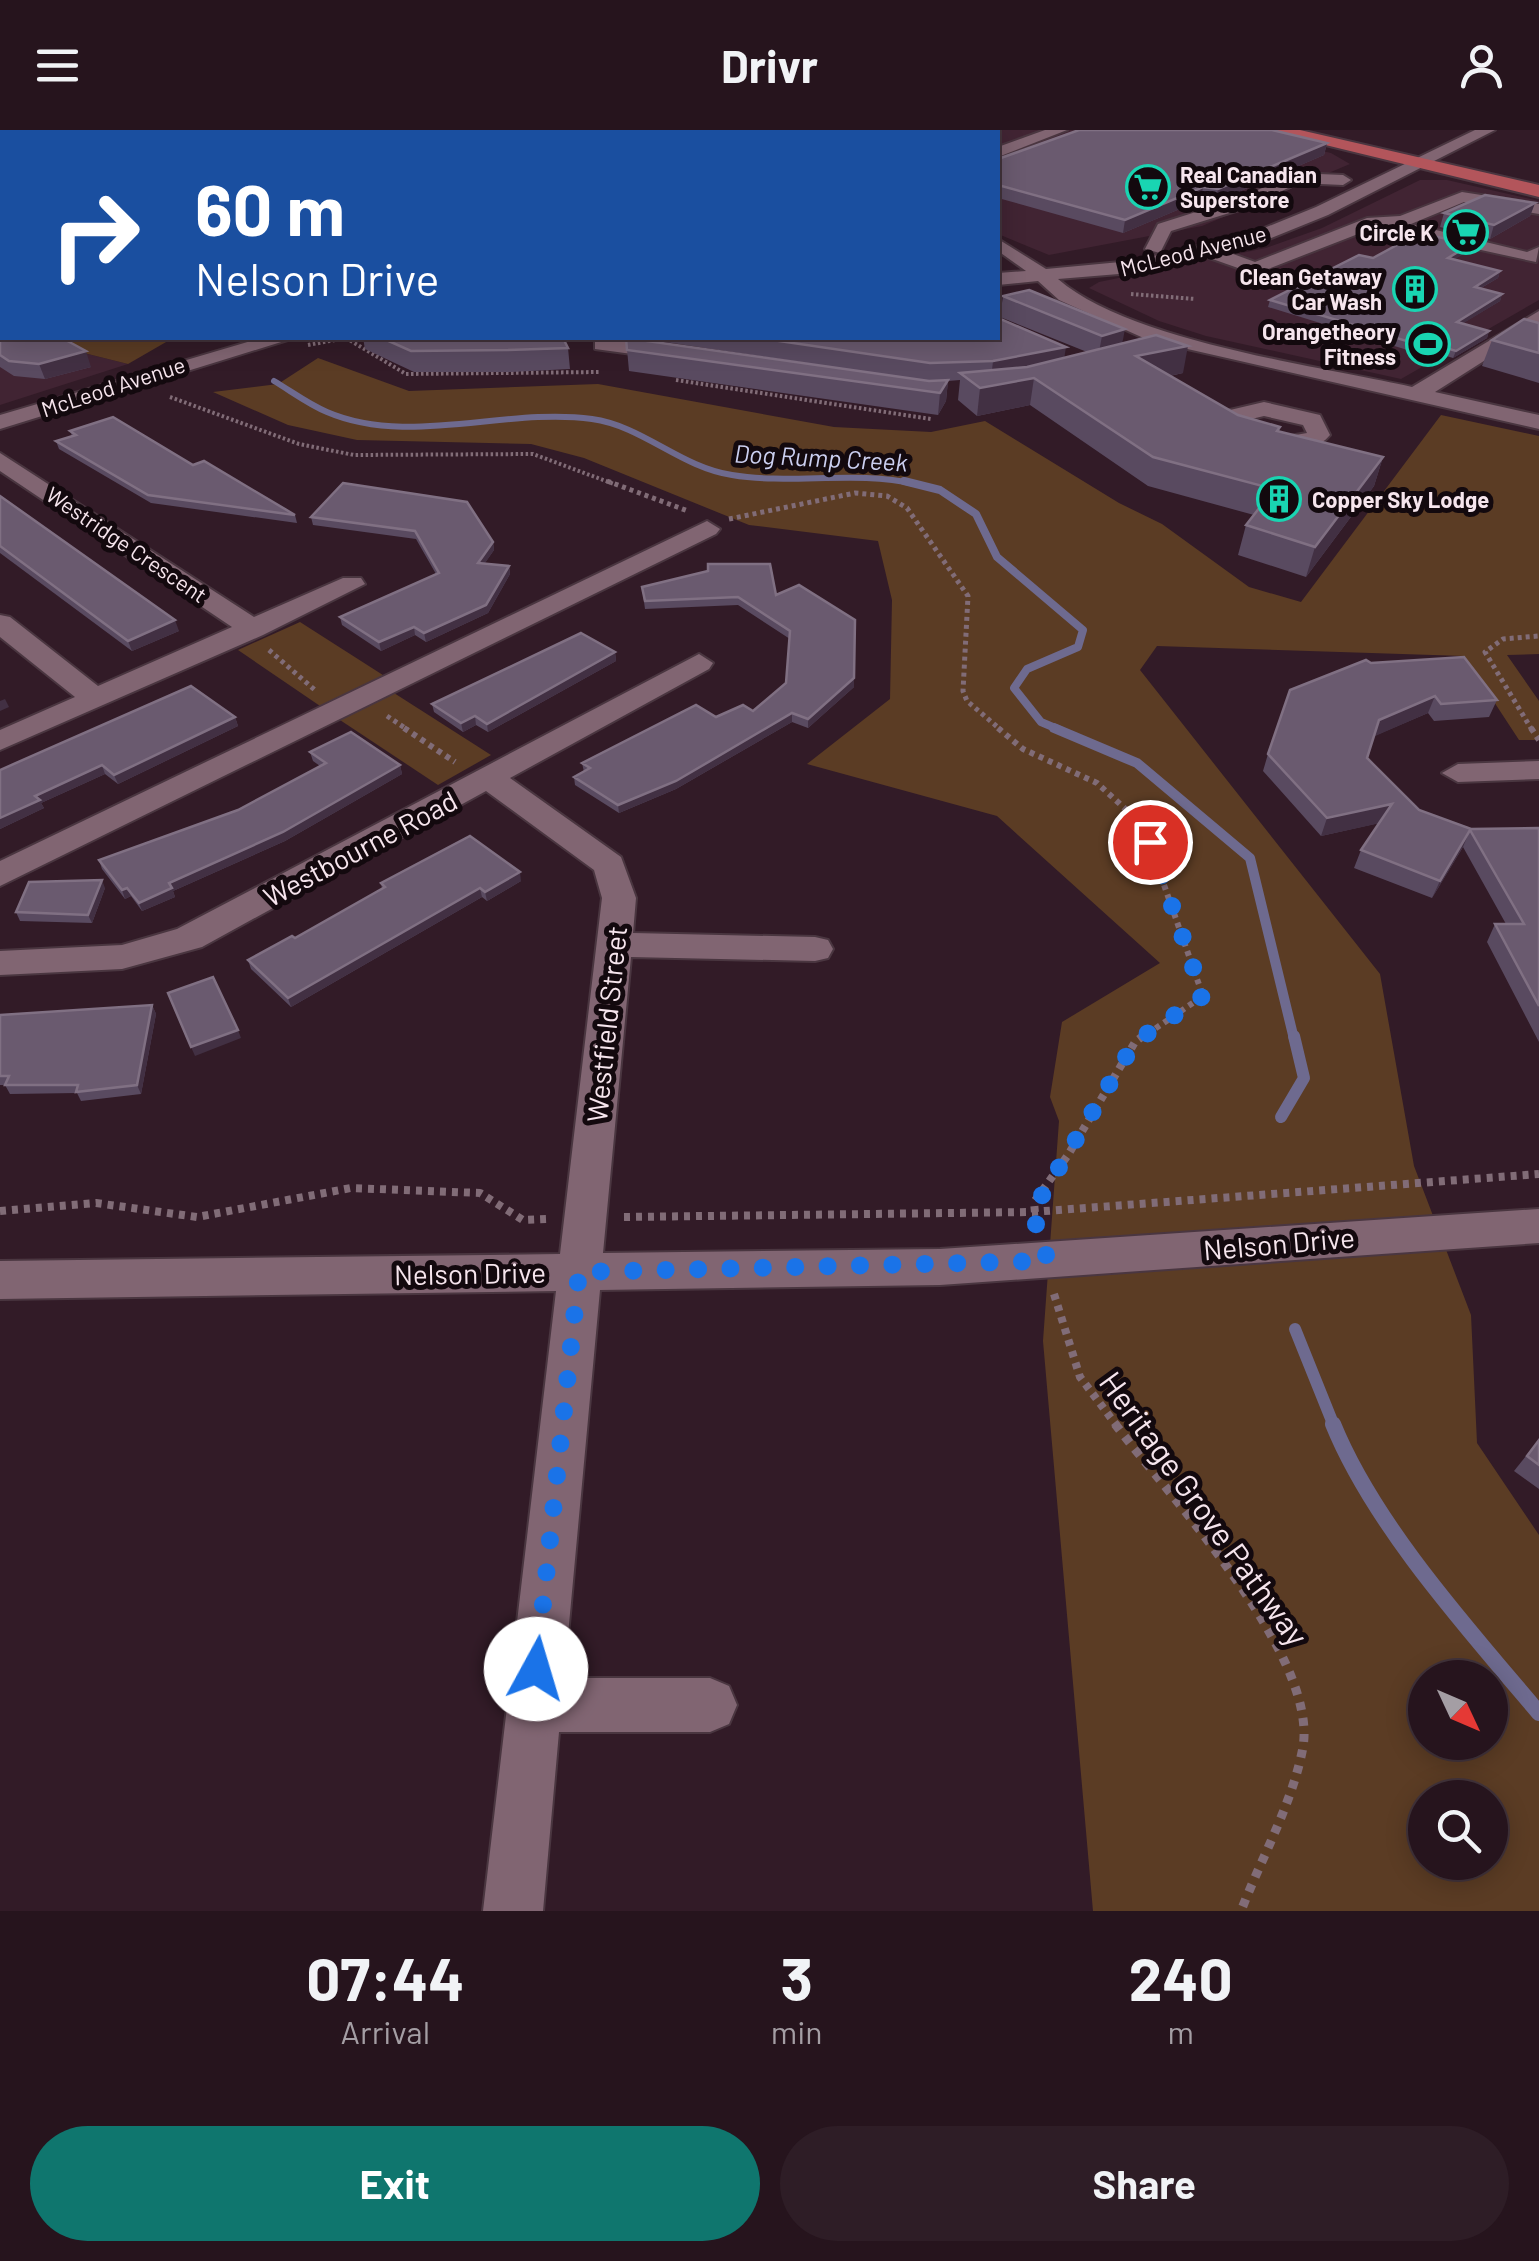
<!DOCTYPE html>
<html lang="en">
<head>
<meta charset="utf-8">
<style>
  :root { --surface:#26141d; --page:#2e1d26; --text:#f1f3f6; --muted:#a49ea4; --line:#42333b; --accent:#0f766e }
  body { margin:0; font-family:Barlow,sans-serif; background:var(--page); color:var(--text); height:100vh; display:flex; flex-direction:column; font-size:38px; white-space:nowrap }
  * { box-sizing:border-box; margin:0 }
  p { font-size:32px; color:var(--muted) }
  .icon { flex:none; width:55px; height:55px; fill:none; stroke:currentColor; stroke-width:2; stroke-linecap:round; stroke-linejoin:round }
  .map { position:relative; height:1781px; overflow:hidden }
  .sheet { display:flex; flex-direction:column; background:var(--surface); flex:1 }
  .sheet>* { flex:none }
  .banner { position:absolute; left:0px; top:0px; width:1000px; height:210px; box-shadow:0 5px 25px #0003,0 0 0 2px var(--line); background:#1a4fa0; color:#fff; overflow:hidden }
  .needle { width:65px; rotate:134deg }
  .tools { position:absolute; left:1408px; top:1530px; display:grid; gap:20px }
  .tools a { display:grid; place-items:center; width:100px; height:100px; border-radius:50%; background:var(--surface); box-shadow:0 5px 25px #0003,0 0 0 2px var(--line); font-size:50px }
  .pin { position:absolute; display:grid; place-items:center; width:85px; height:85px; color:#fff; margin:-42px; border:5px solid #fff; border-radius:50%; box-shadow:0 2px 10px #0007 }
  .me { position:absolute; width:110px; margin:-55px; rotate:6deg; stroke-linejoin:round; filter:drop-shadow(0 0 8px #0008) }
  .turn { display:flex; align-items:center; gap:35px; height:210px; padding:0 30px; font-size:45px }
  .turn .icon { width:130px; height:130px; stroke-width:2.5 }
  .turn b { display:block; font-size:70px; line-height:85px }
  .eta { display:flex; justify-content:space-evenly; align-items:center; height:170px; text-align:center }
  .eta b { font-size:60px; font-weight:700; line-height:70px }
  .button { display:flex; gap:20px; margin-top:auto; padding:20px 30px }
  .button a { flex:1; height:115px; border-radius:60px; background:var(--accent); color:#fff; font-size:40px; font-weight:700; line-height:115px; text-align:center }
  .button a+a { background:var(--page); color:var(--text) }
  header { display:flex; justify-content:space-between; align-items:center; height:130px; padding:0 30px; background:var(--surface); font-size:45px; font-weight:700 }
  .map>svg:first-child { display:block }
  .built { fill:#412433 }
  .green { fill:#5b3c24; fill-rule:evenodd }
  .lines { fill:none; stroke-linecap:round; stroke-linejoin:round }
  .stream-far4 { stroke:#6e6a8f; stroke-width:6 }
  .stream-far3 { stroke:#6e6a8f; stroke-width:8 }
  .stream-far2 { stroke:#6e6a8f; stroke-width:10 }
  .stream-far1 { stroke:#6e6a8f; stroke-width:12 }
  .stream { stroke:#6e6a8f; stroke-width:16 }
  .minor-casing { stroke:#4a3640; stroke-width:4 }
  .major-casing { stroke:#4a3640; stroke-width:4 }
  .path-far4 { stroke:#816c77; stroke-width:4; stroke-dasharray:2.5 2.5; stroke-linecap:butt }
  .path-far3 { stroke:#816c77; stroke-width:5; stroke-dasharray:4 4; stroke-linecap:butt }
  .path-far2 { stroke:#816c77; stroke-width:6; stroke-dasharray:5 5; stroke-linecap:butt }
  .path-far1 { stroke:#816c77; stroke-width:8; stroke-dasharray:6 6; stroke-linecap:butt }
  .path { stroke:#816c77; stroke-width:9; stroke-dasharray:8 8; stroke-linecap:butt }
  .minor { fill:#816572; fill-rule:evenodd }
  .major { fill:#b3555b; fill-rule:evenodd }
  .wall { fill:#594a60 }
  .shaded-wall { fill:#423043 }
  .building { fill:#6a5a6f; stroke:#807083; stroke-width:2.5 }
  .route { stroke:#1a73e8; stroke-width:18; stroke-dasharray:0 32.4 }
  .labels { text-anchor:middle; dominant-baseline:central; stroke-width:10; stroke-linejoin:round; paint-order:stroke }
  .far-poi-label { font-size:22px; font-weight:bold; fill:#f6e5ed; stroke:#13090e; text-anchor:end }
  .far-street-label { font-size:22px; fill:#f6e5ed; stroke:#13090e }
  .far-water-label { font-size:25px; font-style:italic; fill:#cbcff0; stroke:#13090e }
  .street-label { font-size:28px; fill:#f6e5ed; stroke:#13090e }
  .near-street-label { font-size:32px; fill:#f6e5ed; stroke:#13090e }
</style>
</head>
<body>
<header><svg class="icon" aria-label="menu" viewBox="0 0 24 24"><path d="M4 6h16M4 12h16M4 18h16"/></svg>Drivr<svg class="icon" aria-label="person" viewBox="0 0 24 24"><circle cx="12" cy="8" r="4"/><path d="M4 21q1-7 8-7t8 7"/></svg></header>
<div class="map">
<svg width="1539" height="1781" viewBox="0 0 1539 1781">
  <rect width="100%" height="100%" fill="#321b27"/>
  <g class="built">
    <polygon points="649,0 1233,0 1331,23 1350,34 1202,96 1049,125 998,104 998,2"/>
    <polygon points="1420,50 1447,50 1539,71 1539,170 1401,249 1206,206 1159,191 1089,158 1099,152 1266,118 1322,98"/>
    <polygon points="0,137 2,208 71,208 76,221 128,234 0,275"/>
  </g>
  <g class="green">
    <polygon points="71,208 173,208 128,234 76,221"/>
    <path d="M318,228L409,261L598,254L834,297L931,302L985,291L1119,373L1162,394L1249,457L1301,472L1441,285L1539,306V524L1507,525L1539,571V610H1519L1464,526L1157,516L1140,540L1380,844L1414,1036L1471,1185L1477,1313L1539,1405V1781H1093L1043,1211L1059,991L1050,967L1062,892L1160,833L997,686L807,634L890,569L892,470L878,411L749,395L584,328L531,314L357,310L288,295L213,262L278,254ZM1425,1548H1490V1612H1425ZM1425,1668H1490V1732H1425Z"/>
    <polygon points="300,492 386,547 323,578 238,520"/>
    <polygon points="394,563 491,625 438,655 340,590"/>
  </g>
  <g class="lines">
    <path class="stream-far4" d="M274,251C291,261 308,274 327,282C408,317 506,277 592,289C643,296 680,337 732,345C791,355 856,340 915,354"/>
    <polyline class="stream-far3" points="904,351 940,360 976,384 997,427 1083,500 1078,517 1027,539 1014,558 1041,592 1060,600"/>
    <polyline class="stream-far2" points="1054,598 1137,633 1250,728 1294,909"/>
    <g class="stream-far1">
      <polyline points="1281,987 1304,948 1294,906"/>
      <polyline points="1295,1199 1334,1296"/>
    </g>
    <path class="stream" d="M1333,1294C1374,1395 1468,1499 1539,1583"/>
    <g class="minor-casing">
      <g id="minor">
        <polygon points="484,0 506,0 508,2 486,2"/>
        <polygon points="617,0 639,0 641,2 619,2"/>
        <polygon points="1045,0 1067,0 998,27 998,17"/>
        <path d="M1475,0H1495L1328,85L1259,113L1225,121L1255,132L1367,88L1400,86L1462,62L1539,74V84L1464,72L1411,94L1527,122L1539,117L1536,132L1376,97L1255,144L1204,126L1131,143L1058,149C1129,211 1318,236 1412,257L1539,181V196L1435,262L1539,285V299L1148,210L1059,170L1038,151L998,155V143L1026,141L998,121V109L1046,139L1131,131L1247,105L1316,77Z"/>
        <polygon points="1295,43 1343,45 1351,50 1343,55 1298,53 1252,76 1171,101 1160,123 1145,119 1158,94 1240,68"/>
        <rect x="0" y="70" width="2" height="10"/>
        <polygon points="2,144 2,156 0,157 0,145"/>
        <polygon points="261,208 294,208 0,299 0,285"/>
        <polygon points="602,209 677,218 687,224 677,230 595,219 595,211"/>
        <path d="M1264,272L1320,285L1330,305C1305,334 1258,322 1229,305L1223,292L1230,280ZM1264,286L1303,295L1307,303L1278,308L1247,296V290Z"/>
        <polygon points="0,323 254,487 343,448 361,448 365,454 263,505 0,620 0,600 75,567 0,507 0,485 10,487 98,556 232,497 0,341"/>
        <polygon points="707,391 720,399 716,404 0,756 0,731"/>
        <polygon points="699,524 713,533 709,539 510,648 621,727 636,768 633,803 815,807 828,810 833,819 828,828 815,831 631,827 603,1123 940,1119 1539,1079 1539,1113 940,1155 600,1160 564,1548 710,1548 729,1556 737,1575 729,1594 710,1602 559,1602 543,1781 483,1781 556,1161 0,1169 0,1131 560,1124 602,768 594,740 486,661 202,817 122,839 0,845 0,821 122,815 177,799"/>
        <polygon points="1539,631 1539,649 1458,652 1442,643 1458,634"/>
      </g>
    </g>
    <g class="major-casing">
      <g id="major">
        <polygon points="1264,0 1300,0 1539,55 1539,67"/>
        <rect x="0" y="62" width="2" height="12"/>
      </g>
    </g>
    <g class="path-far4">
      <polyline points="1131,164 1195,169"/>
      <polyline points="346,208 406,244 599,242"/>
      <polyline points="308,215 346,208"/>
      <polyline points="676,250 931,289"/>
      <polyline points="170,267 299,314 354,325 533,324 614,354"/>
    </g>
    <g class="path-far3">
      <polyline points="607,351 688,381"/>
      <polyline points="729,389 855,363 887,366 907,378 968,466 963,561 967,571 1001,600"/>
      <polyline points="269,520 316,561"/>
      <polyline points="387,586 408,600"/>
      <polyline points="1532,600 1485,522 1503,509 1539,506"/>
    </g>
    <g class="path-far2">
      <polyline points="404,598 455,632"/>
      <polyline points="998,598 1023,619 1097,653 1143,695 1203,866 1140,909"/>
      <polyline points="1531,598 1539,610"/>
    </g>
    <g class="path-far1">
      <polyline points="0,1081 96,1073 197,1087 351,1058 480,1063 523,1090 546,1089"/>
      <polyline points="624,1087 1032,1082 1539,1044"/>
      <polyline points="1036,1094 1034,1072 1068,1025 1135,912 1143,906"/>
      <polyline points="1054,1164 1080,1247 1117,1296"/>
    </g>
    <path class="path" d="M1115,1294C1170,1366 1318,1526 1303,1617C1293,1672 1261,1729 1241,1781"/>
    <use href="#minor" class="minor"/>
    <use href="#major" class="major"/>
  </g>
  <g class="wall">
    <polygon points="1327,13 1324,25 1215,72 1201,70 1123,103 998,68 998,29"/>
    <polygon points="1535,73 1530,86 1490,109 1440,97 1444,83"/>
    <polygon points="1469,121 1454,129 1500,141 1498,148 1481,158 1502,164 1500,171 1463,193 1489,201 1487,208 1453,228 1437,223 1430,227 1268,177 1270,170"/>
    <polygon points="1003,166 1123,213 1183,243 1170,246 1238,285 1280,297 1279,301 1383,327 1374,356 1306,447 1238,425 1246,395 1254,385 1148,356 1030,275 977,286 958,270 960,250 948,251 946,271 938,285 629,241 626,208 860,241 638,208 998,208 998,188 1064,228 1087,222 1000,187"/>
    <polygon points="0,170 91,237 45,249 14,246 0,237"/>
    <polygon points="1539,193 1539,253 1482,236 1492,210"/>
    <polygon points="363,208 563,208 568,218 570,239 511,242 414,242 365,219"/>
    <polygon points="70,301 193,335 295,385 297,393 151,373 59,319 56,311 72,306"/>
    <polygon points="0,366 179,501 132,521 0,423"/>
    <polygon points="311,387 493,412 494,420 484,434 509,436 510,444 488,483 426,512 415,505 381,521 342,495 340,487 436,444 416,409 313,395"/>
    <polygon points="642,457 776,465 854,557 808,598 792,592 676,659 619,683 575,655 574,647 584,642 582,633 716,587 753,581 786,553 790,509 738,475 645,479"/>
    <polygon points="615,522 616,531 488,602 476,595 463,602 434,582 432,574"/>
    <polygon points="1371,533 1497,570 1489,587 1434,591 1428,583 1374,606 1367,628 1419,680 1471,699 1539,698 1539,912 1487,812 1495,794 1506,794 1463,717 1432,768 1354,738 1361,720 1379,693 1321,706 1263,641 1268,624"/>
    <polygon points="235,587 238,596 118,654 105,644 41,673 44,678 0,699 0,640"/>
    <polygon points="310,622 400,635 402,644 285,711 173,761 175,767 142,781 131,766 125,769 102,739 99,730 238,680 320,636 313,631"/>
    <polygon points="521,751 487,771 482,767 291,877 251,839 248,830 295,808 382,759 381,753"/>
    <polygon points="105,758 92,793 20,791 16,782"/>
    <polygon points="152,875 156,884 141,964 81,971 77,963 10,964 5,955 0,955 0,885"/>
    <polygon points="1539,1310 1539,1359 1514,1341"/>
  </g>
  <g class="shaded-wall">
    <polygon points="0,0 26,0 15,2 2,2 2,5 0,6"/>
    <polygon points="1327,13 1324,25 1215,72 1218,59"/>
    <polygon points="1203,57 1201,70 1123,103 1125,90"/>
    <polygon points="1535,73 1530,86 1490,109 1494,95"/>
    <polygon points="1471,114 1469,121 1446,134 1448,128"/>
    <polygon points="1500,141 1498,148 1472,163 1475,157"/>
    <polygon points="1502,164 1500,171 1454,199 1457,192"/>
    <polygon points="1125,199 1121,220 1098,227 1102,206"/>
    <polygon points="1489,201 1487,208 1453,228 1456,221"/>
    <polygon points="1188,216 1183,243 1131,254 1136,226"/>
    <polygon points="1439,216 1437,223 1430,227 1433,219"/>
    <polygon points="1066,217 1063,236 991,249 993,231"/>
    <polygon points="86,221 91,237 45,249 39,234"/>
    <polygon points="1034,248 1030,275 977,286 980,258"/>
    <polygon points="948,250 946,271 938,285 940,263"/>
    <polygon points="1383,327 1374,356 1306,447 1315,417"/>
    <polygon points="493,412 494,420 479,442 478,433"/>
    <polygon points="509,436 510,444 488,483 426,512 424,503"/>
    <polygon points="175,490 179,501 132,521 128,511"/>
    <polygon points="414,497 415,505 381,521 379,512"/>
    <polygon points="615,522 616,531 488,602 487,594"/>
    <polygon points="854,548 854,557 808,598 808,589"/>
    <polygon points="1435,566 1428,583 1373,607 1379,590"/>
    <polygon points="5,569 9,577 0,581 0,571"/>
    <polygon points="792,583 792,592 676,659 619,683 618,675"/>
    <polygon points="475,586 476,595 463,602 461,593"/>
    <polygon points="235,587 238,596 118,654 114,645"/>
    <polygon points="102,635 105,644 41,673 44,678 0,699 0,688 35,666"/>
    <polygon points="400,635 402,644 285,711 173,761 175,767 142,781 139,773 169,753"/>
    <polygon points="1392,674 1385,692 1321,706 1327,688"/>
    <polygon points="1470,700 1463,717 1432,768 1440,751"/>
    <polygon points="520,742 521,751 487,771 485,762"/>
    <polygon points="102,750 105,758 92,793 88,785"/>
    <polygon points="127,758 131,766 125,769 122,760"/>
    <polygon points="480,758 482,767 291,877 288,868"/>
    <polygon points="152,875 156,884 141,964 137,955"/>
    <polygon points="238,900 241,908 195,926 191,917"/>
  </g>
  <g class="building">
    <polygon points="726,0 748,0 757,2 718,2"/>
    <polygon points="1079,0 1272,0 1327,13 1218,59 1203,57 1125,90 998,55 998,29"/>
    <polygon points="1485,65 1535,73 1494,95 1444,83"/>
    <polygon points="1419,103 1471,114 1448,128 1500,141 1475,157 1502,164 1457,192 1489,201 1456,221 1439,216 1433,219 1270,170 1359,125 1373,128"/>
    <polygon points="1029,160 1125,199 1102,206 1003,166"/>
    <polygon points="0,170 2,172 2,208 62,208 86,221 39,234 9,231 0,225"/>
    <polygon points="998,180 998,188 1066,217 993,231 930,233 759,208 998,208"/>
    <polygon points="1524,189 1539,193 1539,223 1492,210"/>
    <polygon points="1156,205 1188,216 1136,226 1238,285 1280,297 1277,301 1383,327 1315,417 1246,395 1274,359 1153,327 1034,248 980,258 960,243 1027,237"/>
    <polygon points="382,208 563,208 568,218 508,220 411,221"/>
    <polygon points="626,208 929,251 948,250 940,263 627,220"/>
    <polygon points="113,287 193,335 204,331 295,385 148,365 56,311 76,305 70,301"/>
    <polygon points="343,353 467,372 493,412 478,433 509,436 486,475 424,503 414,497 379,512 340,487 439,443 415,401 311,387"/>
    <polygon points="0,366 175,490 128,511 0,416"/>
    <polygon points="708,434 770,434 776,465 799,455 855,490 854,548 808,589 792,583 676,651 618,675 574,647 590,638 582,633 696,575 716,587 743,575 753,581 786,553 790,501 738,467 645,471 642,457 708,441"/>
    <polygon points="581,503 615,522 487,594 475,586 461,593 432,574"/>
    <polygon points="1464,527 1497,570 1441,574 1435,566 1379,590 1367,628 1419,680 1471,699 1539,698 1539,876 1495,794 1524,794 1470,700 1440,751 1361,720 1392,674 1327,688 1268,624 1290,560 1366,530 1371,533"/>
    <polygon points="191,556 235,587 114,645 102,635 35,666 40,670 0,688 0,640"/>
    <polygon points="351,602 400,635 283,702 169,753 172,758 139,773 127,758 122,760 99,730 238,680 326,633 310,622"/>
    <polygon points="470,706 520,742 485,762 480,758 288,868 248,830 292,806 295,808 385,757 381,753"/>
    <polygon points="102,750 88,785 16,782 29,752"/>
    <polygon points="213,847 238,900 191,917 168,863"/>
    <polygon points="152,875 137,955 76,962 78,955 5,955 9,946 0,946 0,885"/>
    <polygon points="1539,1310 1539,1335 1527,1326"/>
  </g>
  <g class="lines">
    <polyline class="route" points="536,1539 579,1142 1048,1131 1032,1082 1135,912 1203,866 1150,712"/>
  </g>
  <defs>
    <g id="supermarket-ring" transform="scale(2.25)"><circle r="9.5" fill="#13090e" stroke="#19d5b2" stroke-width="1.5"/><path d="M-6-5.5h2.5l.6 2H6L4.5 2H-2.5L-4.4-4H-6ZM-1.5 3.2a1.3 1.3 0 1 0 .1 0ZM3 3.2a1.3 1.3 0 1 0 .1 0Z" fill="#19d5b2"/></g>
    <g id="building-ring" transform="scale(2.25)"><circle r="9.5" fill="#13090e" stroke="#19d5b2" stroke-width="1.5"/><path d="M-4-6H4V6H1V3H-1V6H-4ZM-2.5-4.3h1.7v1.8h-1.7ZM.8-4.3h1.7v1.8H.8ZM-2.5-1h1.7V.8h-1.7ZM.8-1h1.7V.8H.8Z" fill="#19d5b2"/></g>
    <g id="stadium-ring" transform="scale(2.25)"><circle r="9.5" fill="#13090e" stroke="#19d5b2" stroke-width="1.5"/><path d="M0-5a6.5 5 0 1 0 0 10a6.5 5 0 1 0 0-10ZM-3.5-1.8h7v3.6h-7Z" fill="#19d5b2"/></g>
  </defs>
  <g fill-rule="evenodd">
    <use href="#supermarket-ring" x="1148" y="57"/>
    <use href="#supermarket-ring" x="1466" y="102"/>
    <use href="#building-ring" x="1415" y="159"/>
    <use href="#stadium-ring" x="1428" y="214"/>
    <use href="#building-ring" x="1279" y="369"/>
  </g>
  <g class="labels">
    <g class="far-poi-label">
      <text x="1180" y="44" text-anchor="start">Real Canadian<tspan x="1180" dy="25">Superstore</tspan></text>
      <text x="1434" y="102">Circle K</text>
      <text x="1382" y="146">Clean Getaway<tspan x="1382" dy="25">Car Wash</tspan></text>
      <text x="1396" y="201">Orangetheory<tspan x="1396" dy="25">Fitness</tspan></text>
      <text x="1312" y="369" text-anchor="start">Copper Sky Lodge</text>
    </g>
    <g class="far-street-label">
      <text transform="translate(1193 120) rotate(-14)">McLeod Avenue</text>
      <text transform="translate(113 256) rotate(-18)">McLeod Avenue</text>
      <text transform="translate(127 414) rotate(34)">Westridge Crescent</text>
    </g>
    <g class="far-water-label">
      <text transform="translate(821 327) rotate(3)">Dog Rump Creek</text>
    </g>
    <g class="street-label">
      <text transform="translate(360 718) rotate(-28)">Westbourne Road</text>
      <text transform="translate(606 894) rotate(-84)">Westfield Street</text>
      <text transform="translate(1279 1113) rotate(-5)">Nelson Drive</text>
      <text transform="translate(470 1143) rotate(-1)">Nelson Drive</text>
    </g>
    <g class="near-street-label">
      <text transform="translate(1205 1378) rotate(54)">Heritage Grove Pathway</text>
    </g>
  </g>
</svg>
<div class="tools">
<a><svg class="needle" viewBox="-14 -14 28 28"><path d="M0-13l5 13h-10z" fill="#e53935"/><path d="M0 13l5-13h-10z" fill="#a49ea4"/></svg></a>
<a><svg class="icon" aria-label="search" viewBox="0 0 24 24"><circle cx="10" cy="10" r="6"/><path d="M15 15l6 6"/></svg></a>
</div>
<div class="pin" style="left:1150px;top:712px;background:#d93025"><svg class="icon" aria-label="arrive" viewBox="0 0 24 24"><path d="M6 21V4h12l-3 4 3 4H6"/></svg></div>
<svg class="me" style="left:536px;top:1539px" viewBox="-20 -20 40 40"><circle r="19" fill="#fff"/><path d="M0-13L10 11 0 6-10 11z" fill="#1a73e8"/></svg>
<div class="banner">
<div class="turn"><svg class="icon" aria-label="right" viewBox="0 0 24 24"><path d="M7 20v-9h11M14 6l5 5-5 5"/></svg><div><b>60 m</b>Nelson Drive</div></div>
</div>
</div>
<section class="sheet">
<div class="eta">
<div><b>07:44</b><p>Arrival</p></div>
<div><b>3</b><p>min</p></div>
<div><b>240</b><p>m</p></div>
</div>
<div class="button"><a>Exit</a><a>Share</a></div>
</section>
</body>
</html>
